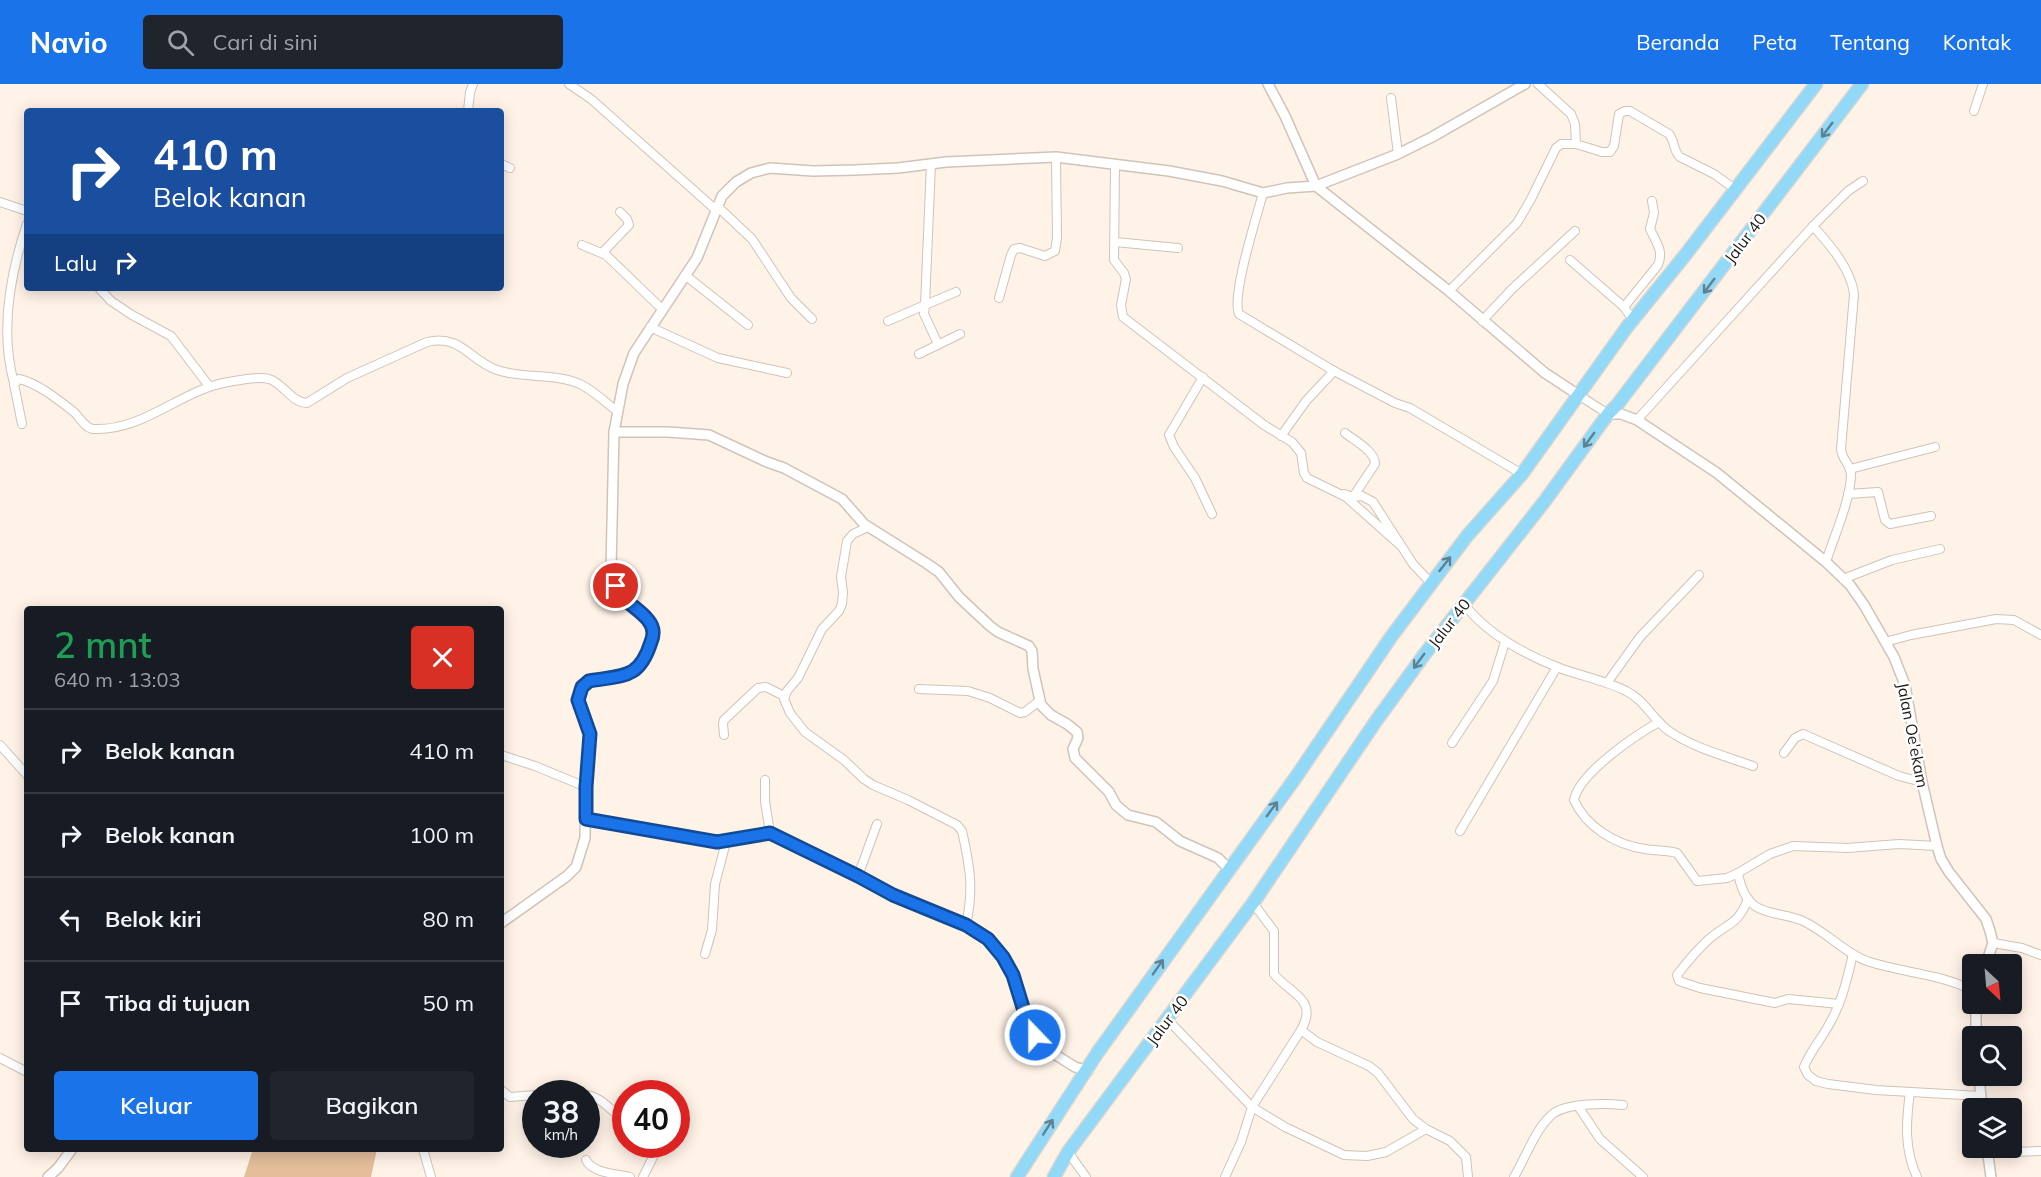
<!DOCTYPE html>
<html lang="id">
<head>
<meta charset="utf-8">
<style>
  :root { --surface:#171b24; --page:#20242c; --text:#f1f3f6; --muted:#9ea1a6; --line:#363941; --accent:#1a73e8 }
  body { margin:0; font-family:Mulish,sans-serif; background:var(--page); color:var(--text); height:100vh; display:flex; flex-direction:column; font-size:22px; white-space:nowrap }
  * { box-sizing:border-box; margin:0 }
  p { font-size:20px; color:var(--muted) }
  .icon { flex:none; width:33px; height:33px; fill:none; stroke:currentColor; stroke-width:2; stroke-linecap:round; stroke-linejoin:round }
  .map { position:relative; flex:1; overflow:hidden }
  .sheet { position:absolute; left:24px; top:522px; width:480px; height:546px; display:flex; flex-direction:column; background:var(--surface); border-radius:6px; box-shadow:0 3px 15px #0003 }
  .sheet>* { flex:none }
  .top-card { position:absolute; left:24px; top:24px; width:480px; height:183px; border-radius:6px; box-shadow:0 3px 15px #0003; background:#1a4fa0; color:#fff; overflow:hidden }
  .needle { width:39px; rotate:154deg }
  .buttons { position:absolute; left:1962px; top:870px; display:grid; gap:12px }
  .buttons a { display:grid; place-items:center; width:60px; height:60px; border-radius:6px; background:var(--surface); box-shadow:0 3px 15px #0003; font-size:30px }
  .speed { position:absolute; left:522px; top:996px; display:flex; gap:12px; font-size:30px; font-weight:700; text-align:center }
  .speed>* { display:grid; place-content:center; width:78px; height:78px; border-radius:50%; background:var(--surface); box-shadow:0 3px 15px #0003; line-height:1 }
  .speed small { font-size:15px; font-weight:400 }
  .speed .limit { border:9px solid #d22; background:#fff; color:#111 }
  .pin { position:absolute; display:grid; place-items:center; width:51px; height:51px; color:#fff; margin:-26px; border:3px solid #fff; border-radius:50%; box-shadow:0 2px 6px #0007 }
  .me { position:absolute; width:66px; margin:-33px; rotate:338deg; stroke-linejoin:round; filter:drop-shadow(0 0 4px #0008) }
  .turn { display:flex; align-items:center; gap:21px; height:126px; padding:0 30px; font-size:27px }
  .turn .icon { width:78px; height:78px; stroke-width:2.5 }
  .turn b { display:block; font-size:42px; line-height:51px }
  .then { display:flex; align-items:center; height:57px; padding:0 30px; background:#0003; gap:12px; font-size:22px }
  .round { display:grid; place-items:center; flex:none; width:63px; height:63px; border-radius:6px; background:var(--page) }
  .overview { display:flex; align-items:center; justify-content:space-between; height:102px; padding:0 30px }
  h1 { font-size:36px; font-weight:600; line-height:45px; color:#1e9e55 }
  .cta { display:flex; gap:12px; margin-top:auto; padding:12px 30px }
  .cta a { flex:1; height:69px; border-radius:6px; background:var(--accent); color:#fff; font-size:24px; font-weight:600; line-height:69px; text-align:center }
  .cta a+a { background:var(--page); color:var(--text) }
  ul { padding:0; list-style:none }
  li { display:flex; align-items:center; gap:18px; height:84px; padding:0 30px; border-top:2px solid var(--line) }
  li div { flex:1 }
  li b { display:block; font-size:22px }
  li em { font-style:normal }
  header { display:flex; align-items:center; gap:36px; box-sizing:border-box; height:84px; padding:0 30px; background:var(--accent); color:#fff }
  header strong { font-size:28px }
  nav { display:flex; gap:33px; margin-inline-start:auto; font-size:21px }
  .search { width:420px; height:54px; background:var(--page); display:flex; align-items:center; gap:15px; box-sizing:border-box; padding:0 21px; border-radius:6px; color:var(--muted); font-size:22px }
  .map>svg:first-child { display:block }
  .green { fill:#e4be9b }
  .lines { fill:none; stroke-linecap:round; stroke-linejoin:round }
  .minor-casing { stroke:#d0c3b8; stroke-width:10 }
  .tertiary-casing { stroke:#d0c3b8; stroke-width:12 }
  .trunk-casing { stroke:#d6d6d5; stroke-width:15 }
  .minor { stroke:#fff; stroke-width:8 }
  .tertiary { stroke:#fff; stroke-width:9 }
  .trunk { stroke:#92d8f7; stroke-width:12 }
  .oneway { stroke:#5e8292 }
  .route-casing { stroke:#114b97; stroke-width:15 }
  .route { stroke:#1a73e8; stroke-width:10 }
  .labels { text-anchor:middle; dominant-baseline:central; stroke-width:5; stroke-linejoin:round; paint-order:stroke }
  .street-label { font-size:16px; fill:#1e1a16; stroke:#fff }
</style>
</head>
<body>
<header>
<strong>Navio</strong>
<div class="search"><svg class="icon" aria-label="search" viewBox="0 0 24 24"><circle cx="10" cy="10" r="6"/><path d="M15 15l6 6"/></svg>Cari di sini</div>
<nav><a>Beranda</a><a>Peta</a><a>Tentang</a><a>Kontak</a></nav>
</header>
<div class="map">
<svg width="2041" height="1093" viewBox="0 0 2041 1093">
  <rect width="100%" height="100%" fill="#fff2e7"/>
  <polygon class="green" points="253,1065 377,1065 371,1093 244,1093"/>
  <g class="lines">
    <g class="minor-casing">
      <g id="minor">
        <polyline points="569,0 591,15 716,126"/>
        <path d="M1538,0L1571,30L1575,40L1576,60L1602,68H1610L1614,62L1619,30L1625,27H1630L1669,50C1675,57 1673,67 1680,73L1714,90L1735,105"/>
        <polyline points="1391,14 1398,70"/>
        <polyline points="468,27 470,8 473,0"/>
        <polyline points="1974,27 1983,0"/>
        <polyline points="501,80 510,84"/>
        <polyline points="1115,81 1114,176 1124,189 1126,195 1121,221 1123,233 1264,341 1292,358 1301,369 1304,389 1307,394 1346,413 1400,461"/>
        <path d="M1263,109C1257,132 1231,212 1239,230L1334,287L1395,319L1410,324L1522,390"/>
        <polyline points="0,118 27,127"/>
        <polyline points="717,122 752,155 791,214 812,235"/>
        <polyline points="620,128 627,135 629,141 604,167 606,171 662,225"/>
        <path d="M1813,142C1830,161 1851,185 1854,210L1841,365C1842,376 1851,381 1851,391C1850,418 1834,452 1826,478"/>
        <polyline points="1115,158 1178,164"/>
        <polyline points="582,161 606,171"/>
        <polyline points="1570,176 1624,223 1633,236"/>
        <polyline points="685,191 748,241"/>
        <polyline points="99,204 111,217 132,231 171,252 209,302"/>
        <polyline points="1449,207 1517,139 1531,115 1556,64 1561,60 1576,60"/>
        <polyline points="999,214 1011,171 1014,165 1020,164 1045,172 1055,167 1057,154 1056,73"/>
        <path d="M1624,223L1658,181C1664,167 1656,158 1650,145L1654,129L1652,117"/>
        <polyline points="888,237 925,221 931,80"/>
        <polyline points="1482,237 1512,205 1575,147"/>
        <polyline points="650,243 718,274 787,289"/>
        <polyline points="938,260 924,230 925,221 956,208"/>
        <polyline points="919,270 960,250"/>
        <polyline points="1203,293 1169,351 1174,363 1195,394 1212,430"/>
        <path d="M14,299C0,248 10,190 27,140"/>
        <polyline points="1577,310 1608,330"/>
        <polyline points="1637,336 1813,142 1848,107 1863,97"/>
        <path d="M22,340L14,300L19,295C36,298 60,317 74,328C80,334 86,345 94,345C144,347 181,306 228,298C239,296 257,292 269,295C283,299 292,319 307,319L347,294L427,258C461,250 469,276 497,286C524,295 555,289 580,300C593,306 606,319 618,328"/>
        <path d="M1345,349C1355,357 1375,367 1375,380L1353,413"/>
        <polyline points="1281,352 1306,317 1334,287"/>
        <polyline points="1850,385 1935,363"/>
        <polyline points="1344,410 1353,413 1362,412 1373,418 1413,480 1431,499"/>
        <polyline points="1848,410 1878,408 1885,436 1890,440 1931,432"/>
        <path d="M868,443L853,450L847,457L841,493L843,508L842,520L839,527L822,545L798,594L787,607L784,615L790,629L805,648L844,676L864,695L873,701L908,716L957,741L962,747C970,783 974,805 966,841"/>
        <polyline points="1843,495 1892,476 1940,465"/>
        <path d="M1464,520C1487,550 1522,569 1557,583C1580,592 1605,596 1626,607C1644,615 1653,636 1669,647C1694,664 1725,672 1753,682"/>
        <polyline points="1885,558 1911,551 1996,535 2014,536 2041,551"/>
        <polyline points="1607,599 1640,553 1699,491"/>
        <polyline points="919,605 968,607 990,614 1020,629 1025,628 1039,617"/>
        <path d="M1659,638C1636,651 1579,689 1574,716C1586,743 1616,761 1645,765C1656,767 1667,766 1677,769L1697,797L1727,794L1738,789L1770,770L1793,762L1847,764L1899,760L1937,762"/>
        <polyline points="724,651 723,640 724,636 758,604 766,603 784,612"/>
        <polyline points="1452,659 1493,597 1505,558"/>
        <polyline points="0,661 27,691"/>
        <polyline points="1784,669 1795,654 1803,650 1899,692 1922,698"/>
        <polyline points="501,671 535,682 586,703"/>
        <polyline points="765,696 765,717 770,749"/>
        <polyline points="1460,747 1557,583"/>
        <path d="M1738,789C1740,800 1745,815 1755,822C1768,831 1788,830 1803,837C1827,848 1845,870 1870,878C1905,889 1940,890 1972,906"/>
        <polyline points="858,792 877,740"/>
        <path d="M1748,815C1738,841 1728,839 1709,855C1697,866 1687,878 1677,891L1679,897L1700,904L1775,919L1788,915L1839,920"/>
        <polyline points="1993,859 2022,864 2041,871"/>
        <polyline points="705,870 712,846 715,800 726,758"/>
        <path d="M1853,870C1848,891 1843,914 1833,933C1825,951 1811,965 1804,983L1808,991L1816,997L1828,1000L1876,1006L1981,1012"/>
        <polyline points="1168,936 1252,1023 1285,1043 1344,1071 1367,1072 1386,1068 1426,1045"/>
        <polyline points="1301,946 1317,958 1369,982 1378,989 1413,1035 1426,1045 1450,1057 1466,1073 1468,1093"/>
        <polyline points="0,974 27,988"/>
        <polyline points="501,1006 510,1013 536,1011"/>
        <path d="M1910,1008C1906,1038 1904,1065 1917,1093"/>
        <path d="M586,1011C603,1013 611,1029 626,1036"/>
        <polyline points="1578,1022 1600,1055 1643,1093"/>
        <polyline points="423,1065 431,1093"/>
        <polyline points="1068,1068 1086,1093"/>
        <polyline points="1988,1069 2041,1067"/>
        <path d="M586,1076C592,1089 617,1090 630,1093"/>
        <polyline points="643,1093 654,1071 657,1060"/>
        <path d="M1225,1093L1241,1058L1252,1023L1301,946C1319,915 1290,910 1274,890V847L1253,819"/>
        <path d="M1514,1093C1525,1075 1537,1041 1554,1029C1569,1019 1605,1019 1623,1021"/>
      </g>
    </g>
    <g class="tertiary-casing">
      <g id="tertiary">
        <polyline points="1268,0 1285,32 1316,102 1449,207 1545,289 1577,310"/>
        <polyline points="1608,330 1621,330 1637,336 1717,389 1826,478 1850,501 1864,521 1894,573 1905,601 1922,698 1937,762 1941,775 1949,788 1986,835 1990,847 1993,859 1986,880"/>
        <polyline points="614,348 668,348 709,351 767,378 784,384 842,415 864,440 926,479 939,488 959,513 990,542 998,548 1029,562 1032,567 1033,585 1041,621 1051,631 1067,640 1077,648 1078,654 1073,665 1075,674 1109,708 1116,721 1128,731 1156,738 1180,757 1218,774 1229,785"/>
        <polyline points="586,735 717,758 770,749 858,792 893,811 966,841 988,855 1003,873 1013,891 1025,930 1035,951 1051,968 1075,983 1088,987"/>
        <polyline points="501,839 567,792 576,783 585,754 586,703 590,657 588,644 578,616 579,610 584,600 589,597 624,591 636,587 641,581 653,553 650,539 625,518 619,510 611,486 614,348 623,300 634,269 697,174 722,112 736,98 751,89 770,84 813,87 855,86 898,84 946,78 1056,73 1169,87 1222,97 1263,109 1287,104 1316,102 1398,70 1432,53 1525,0"/>
        <polyline points="1976,920 1976,952"/>
        <polyline points="1979,992 1982,1024"/>
        <polyline points="1987,1064 1991,1093"/>
        <polyline points="48,1093 58,1084 72,1065"/>
      </g>
    </g>
    <g class="trunk-casing">
      <g id="trunk">
        <polyline points="1017,1093 1098,968 1296,693 1391,553 1467,452 1522,390 1627,243 1686,170 1816,0"/>
        <polyline points="1054,1093 1068,1068 1253,819 1376,637 1424,571 1544,418 1608,330 1617,321 1862,0"/>
      </g>
    </g>
    <use href="#minor" class="minor"/>
    <use href="#tertiary" class="tertiary"/>
    <use href="#trunk" class="trunk"/>
  </g>
  <defs><path id="oneway-shaft" d="M-6 0H5M1.5-3L5.5 0L1.5 3" fill="none" stroke-width="1.6" stroke-linecap="round" stroke-linejoin="round" transform="scale(1.5)"/></defs>
  <g class="oneway">
    <use href="#oneway-shaft" transform="translate(1827 46) rotate(127)"/>
    <use href="#oneway-shaft" transform="translate(1709 202) rotate(127)"/>
    <use href="#oneway-shaft" transform="translate(1589 356) rotate(126)"/>
    <use href="#oneway-shaft" transform="translate(1445 480) rotate(-52)"/>
    <use href="#oneway-shaft" transform="translate(1419 577) rotate(126)"/>
    <use href="#oneway-shaft" transform="translate(1272 725) rotate(-54)"/>
    <use href="#oneway-shaft" transform="translate(1158 883) rotate(-55)"/>
    <use href="#oneway-shaft" transform="translate(1048 1043) rotate(-57)"/>
  </g>
  <g class="lines">
    <g class="route-casing">
      <path id="route" d="M616,502C623,519 638,523 648,536C654,543 654,551 651,558C639,596 623,591 589,597L582,603L578,616L590,650L586,703V735L717,758L770,749L858,792L893,811L966,841L988,855L1003,873L1013,891L1025,930L1035,951"/>
    </g>
    <use href="#route" class="route"/>
  </g>
  <g class="labels">
    <g class="street-label">
      <text transform="translate(1745 154) rotate(-53)">Jalur 40</text>
      <text transform="translate(1449 539) rotate(-52)">Jalur 40</text>
      <text transform="translate(1913 651) rotate(79)">Jalan Oe'ekam</text>
      <text transform="translate(1167 936) rotate(-53)">Jalur 40</text>
    </g>
  </g>
</svg>
<div class="buttons">
<a><svg class="needle" viewBox="-14 -14 28 28"><path d="M0-13l5 13h-10z" fill="#e53935"/><path d="M0 13l5-13h-10z" fill="#9ea1a6"/></svg></a>
<a><svg class="icon" aria-label="search" viewBox="0 0 24 24"><circle cx="10" cy="10" r="6"/><path d="M15 15l6 6"/></svg></a>
<a><svg class="icon" aria-label="layers" viewBox="0 0 24 24"><path d="M12 4l9 5-9 5-9-5zM3 14l9 5 9-5"/></svg></a>
</div>
<div class="speed"><div>38<small>km/h</small></div><div class="limit">40</div></div>
<div class="pin" style="left:616px;top:502px;background:#d93025"><svg class="icon" aria-label="arrive" viewBox="0 0 24 24"><path d="M6 21V4h12l-3 4 3 4H6"/></svg></div>
<svg class="me" style="left:1035px;top:951px" viewBox="-20 -20 40 40"><circle r="17" fill="#1a73e8" stroke="#fff" stroke-width="3"/><path d="M0-11L8 9 0 5-8 9z" fill="#fff"/></svg>
<div class="top-card">
<div class="turn"><svg class="icon" aria-label="right" viewBox="0 0 24 24"><path d="M7 20v-9h11M14 6l5 5-5 5"/></svg><div><b>410 m</b>Belok kanan</div></div>
<div class="then">Lalu<svg class="icon" aria-label="right" viewBox="0 0 24 24"><path d="M7 20v-9h11M14 6l5 5-5 5"/></svg></div>
</div>
<section class="sheet">
<div class="overview"><div><h1>2 mnt</h1><p>640 m · 13:03</p></div><a class="round" style="background:#d93025;color:#fff"><svg class="icon" aria-label="close" viewBox="0 0 24 24"><path d="M6 6l12 12M18 6L6 18"/></svg></a></div>
<ul>
<li><svg class="icon" aria-label="right" viewBox="0 0 24 24"><path d="M7 20v-9h11M14 6l5 5-5 5"/></svg><div><b>Belok kanan</b></div><em>410 m</em></li>
<li><svg class="icon" aria-label="right" viewBox="0 0 24 24"><path d="M7 20v-9h11M14 6l5 5-5 5"/></svg><div><b>Belok kanan</b></div><em>100 m</em></li>
<li><svg class="icon" aria-label="left" viewBox="0 0 24 24"><path d="M17 20v-9H6M10 6l-5 5 5 5"/></svg><div><b>Belok kiri</b></div><em>80 m</em></li>
<li><svg class="icon" aria-label="arrive" viewBox="0 0 24 24"><path d="M6 21V4h12l-3 4 3 4H6"/></svg><div><b>Tiba di tujuan</b></div><em>50 m</em></li>
</ul>
<div class="cta"><a>Keluar</a><a>Bagikan</a></div>
</section>
</div>
</body>
</html>
